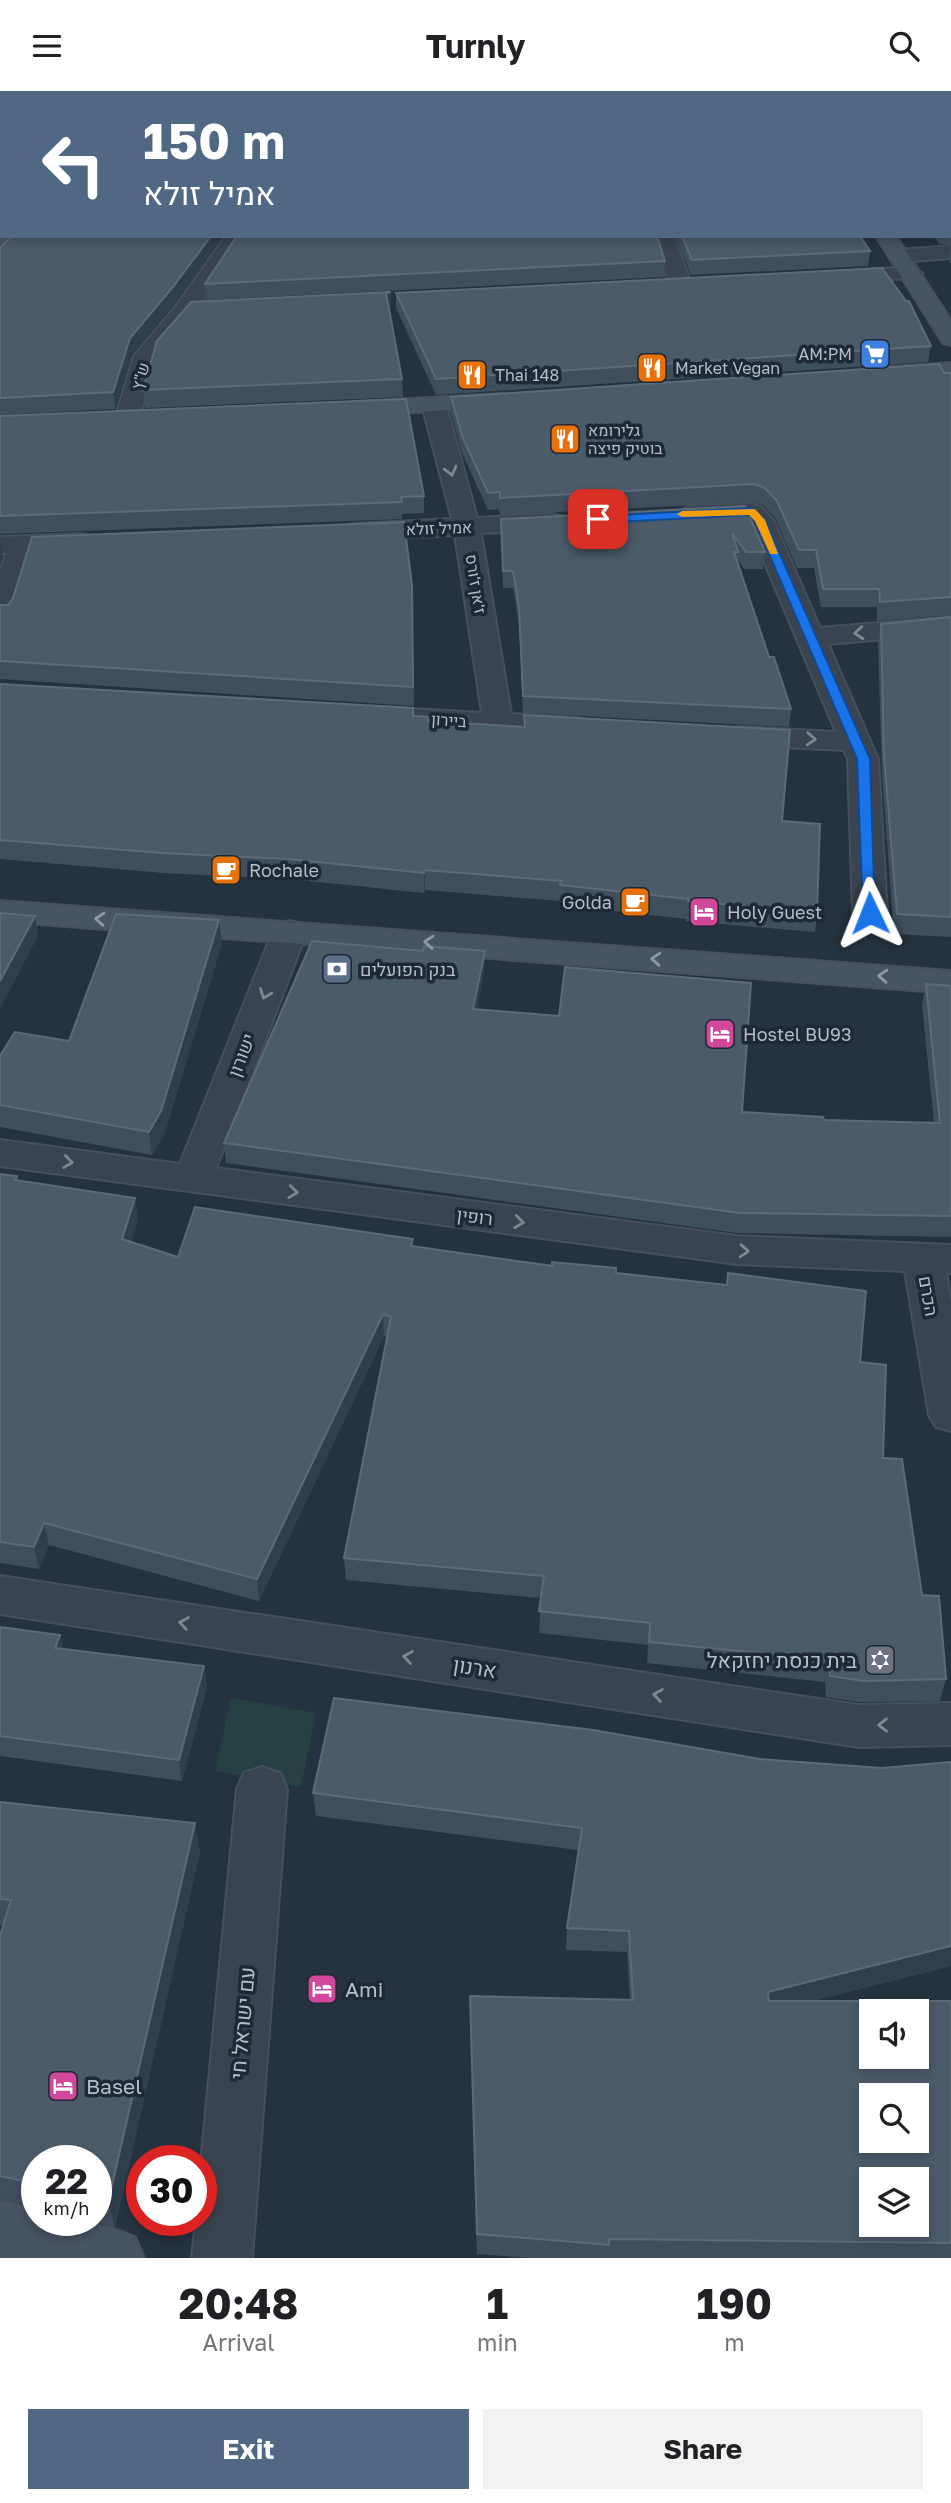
<!DOCTYPE html>
<html lang="en">
<head>
<meta charset="utf-8">
<style>
  :root { --surface:#fff; --page:#f2f2f2; --text:#202124; --muted:#757577; --accent:#506884 }
  body { margin:0; font-family:"Golos Text",Heebo,sans-serif; background:var(--page); color:var(--text); height:100vh; display:flex; flex-direction:column; font-size:26px; white-space:nowrap }
  * { box-sizing:border-box; margin:0 }
  p { font-size:23px; color:var(--muted) }
  .icon { flex:none; width:38px; height:38px; fill:none; stroke:currentColor; stroke-width:2; stroke-linecap:round; stroke-linejoin:round }
  .map { position:relative; height:2167px; overflow:hidden }
  .details { display:flex; flex-direction:column; background:var(--surface); flex:1 }
  .details>* { flex:none }
  .hud { position:absolute; left:0px; top:0px; width:952px; height:147px; box-shadow:0 4px 10px #0003; background:#506884; color:#fff; overflow:hidden }
  .tools { position:absolute; left:859px; top:1908px; display:grid; gap:14px }
  .tools a { display:grid; place-items:center; width:70px; height:70px; border-radius:0px; background:var(--surface); box-shadow:0 4px 10px #0003; font-size:35px }
  .speed { position:absolute; left:21px; top:2054px; display:flex; gap:14px; font-size:35px; font-weight:700; text-align:center }
  .speed>* { display:grid; place-content:center; width:91px; height:91px; border-radius:50%; background:var(--surface); box-shadow:0 4px 10px #0003; line-height:1 }
  .speed small { font-size:18px; font-weight:400 }
  .speed .limit { border:10px solid #d22; background:#fff; color:#111 }
  .pin { position:absolute; display:grid; place-items:center; width:60px; height:60px; color:#fff; margin:-30px; border-radius:14px; box-shadow:0 4px 10px #0006 }
  .me { position:absolute; width:77px; margin:-38px; rotate:358deg; stroke-linejoin:round; filter:drop-shadow(0 0 5px #0008) }
  .turn { display:flex; align-items:center; gap:24px; height:147px; padding:0 28px; font-size:32px }
  .turn .icon { width:91px; height:91px; stroke-width:2.5 }
  .turn b { display:block; font-size:49px; line-height:60px }
  .eta { display:flex; justify-content:space-evenly; align-items:center; height:119px; text-align:center }
  .eta b { font-size:42px; font-weight:700; line-height:49px }
  .primary-button { display:flex; gap:14px; margin-top:auto; padding:14px 28px }
  .primary-button a { flex:1; height:80px; border-radius:0px; background:var(--accent); color:#fff; font-size:28px; font-weight:700; line-height:80px; text-align:center }
  .primary-button a+a { background:var(--page); color:var(--text) }
  header { display:flex; justify-content:space-between; align-items:center; height:91px; padding:0 28px; background:var(--surface); font-size:32px; font-weight:700 }
  .map>svg:first-child { display:block }
  .green { fill:#274041 }
  .lines { fill:none; stroke-linecap:round; stroke-linejoin:round }
  .street-casing { stroke:#45505c; stroke-width:4 }
  .secondary-casing { stroke:#45505c; stroke-width:4 }
  .street { fill:#394450; fill-rule:evenodd }
  .secondary { fill:#475463; fill-rule:evenodd }
  .wall { fill:#404f5e }
  .shaded-wall { fill:#303f4d }
  .building { fill:#4c5b6a; stroke:#5d6b79; stroke-width:2; fill-rule:evenodd }
  .oneway { stroke:#7d8893 }
  .oneway2 { stroke:#8e9aa6 }
  .route { fill:#1a73e8; stroke:#114b97; stroke-width:2 }
  .slow { fill:#f59e0b }
  .labels { text-anchor:middle; dominant-baseline:central; stroke-width:7; stroke-linejoin:round; paint-order:stroke }
  .far-poi-label { font-size:16px; fill:#b5bfca; stroke:#1e2935; text-anchor:start }
  .far-street-label { font-size:16px; fill:#b5bfca; stroke:#1e2935 }
  .poi-label { font-size:18px; fill:#b5bfca; stroke:#1e2935; text-anchor:start }
  .street-label { font-size:18px; fill:#b5bfca; stroke:#1e2935 }
  .near-poi-label { font-size:21px; fill:#b5bfca; stroke:#1e2935; text-anchor:start }
  .near-street-label { font-size:21px; fill:#b5bfca; stroke:#1e2935 }
</style>
</head>
<body>
<header><svg class="icon" aria-label="menu" viewBox="0 0 24 24"><path d="M4 6h16M4 12h16M4 18h16"/></svg>Turnly<svg class="icon" aria-label="search" viewBox="0 0 24 24"><circle cx="10" cy="10" r="6"/><path d="M15 15l6 6"/></svg></header>
<div class="map">
<svg width="951" height="2167" viewBox="0 0 951 2167">
  <rect width="100%" height="100%" fill="#253340"/>
  <polygon class="green" points="231,1607 316,1622 301,1696 215,1680"/>
  <g class="lines">
    <g class="street-casing">
      <g id="street">
        <polygon points="226,145 246,145 193,224 156,266 139,328 135,333 119,333 115,328 134,265 177,214"/>
        <polygon points="653,145 673,145 692,195 689,200 673,200 670,195"/>
        <polygon points="951,155 951,167 899,171 889,165 899,159"/>
        <polygon points="911,176 922,182 918,186 834,193 823,187 834,181"/>
        <polygon points="434,307 442,309 446,314 477,427 553,423 562,426 566,431 562,436 553,439 481,442 511,623 578,627 589,630 593,636 589,642 578,645 376,634 366,631 361,625 366,619 376,616 482,622 455,444 354,449 345,447 341,441 345,435 354,433 452,428 422,314 426,309"/>
        <polygon points="752,413 761,416 773,429 820,537 951,526 951,542 828,553 878,668 887,822 882,829 870,832 858,829 853,822 848,668 844,659 739,654 728,651 724,645 728,639 739,636 836,641 748,432 745,429 684,428 680,423 684,418 693,415"/>
        <polygon points="81,443 90,445 94,451 90,457 33,461 14,524 10,530 0,532 0,481 6,462 0,462 0,446"/>
        <polygon points="290,830 302,833 307,840 216,1077 737,1145 951,1154 951,1182 946,1182 951,1211 951,1340 936,1336 929,1324 905,1180 737,1173 0,1075 0,1049 180,1073 273,840 278,833"/>
        <polygon points="0,1485 859,1614 951,1612 951,1654 859,1656 0,1523"/>
        <polygon points="262,1676 280,1682 287,1698 252,2167 192,2167 196,2130 201,2130 201,2072 237,1698 244,1682"/>
      </g>
    </g>
    <g class="secondary-casing">
      <g id="secondary">
        <polygon points="131,0 150,0 129,2"/>
        <polygon points="190,0 208,0 188,2"/>
        <polygon points="2,94 2,106 0,107 0,95"/>
        <polygon points="2,142 2,145 20,145 7,160 0,162"/>
        <polygon points="876,145 896,145 951,230 951,254 943,252"/>
        <polygon points="951,272 951,286 890,290 882,288 878,283 882,278 890,276"/>
        <polygon points="501,303 509,305 513,310 509,315 355,325 347,323 343,318 347,313 355,311"/>
        <polygon points="0,810 951,880 951,902 0,830"/>
        <path d="M0,2110L37,2118V2130C77,2130 97,2130 135,2146L144,2167H0Z"/>
      </g>
    </g>
    <use href="#street" class="street"/>
    <use href="#secondary" class="secondary"/>
  </g>
  <g class="wall">
    <polygon points="770,0 951,0 951,153 939,153 934,145 950,145 950,2 772,2"/>
    <polygon points="675,145 860,145 870,160 868,175 691,184"/>
    <polygon points="951,154 951,173 949,170"/>
    <polygon points="0,157 175,212 132,263 115,318 0,324"/>
    <polygon points="665,170 664,186 206,209 205,193"/>
    <polygon points="396,202 931,255 928,271 436,304 396,217"/>
    <polygon points="391,217 389,218 402,288 403,306 145,317 143,299 157,250"/>
    <polygon points="944,282 951,282 951,524 877,530 877,516 821,516 814,477 797,477 775,427 763,414 753,411 500,424 499,418 488,419 462,362 451,322 451,306"/>
    <polygon points="0,325 424,405 424,422 402,423 402,428 0,443"/>
    <polygon points="745,415 765,461 763,478 744,478 738,469 738,471 769,566 791,618 789,636 523,622 519,533 513,497 503,497 501,428"/>
    <polygon points="412,494 414,615 0,588 0,590 0,514"/>
    <polygon points="951,526 951,846 894,843 882,684 878,551 881,533"/>
    <polygon points="0,593 429,626 429,630 524,636 524,624 782,730 817,821 815,841 686,830 686,828 560,814 560,810 425,799 424,802 289,788 164,782 0,768"/>
    <polygon points="219,829 222,852 164,1044 152,1064 0,1036 0,965 69,950"/>
    <polygon points="423,860 485,860 484,880 477,918 742,1021 824,1029 934,1032 922,914 926,893 951,895 951,1146 737,1142 226,1072 224,1052"/>
    <polygon points="0,1083 17,1085 18,1090 135,1107 138,1129 131,1151 178,1166 413,1156 616,1182 860,1271 883,1367 946,1588 940,1610 859,1611 826,1606 825,1591 647,1572 648,1554 539,1542 541,1507 346,1489 344,1467 387,1246 384,1245 259,1510 49,1454 39,1478 0,1472"/>
    <polygon points="0,1536 60,1544 63,1558 204,1575 207,1596 182,1690 0,1665"/>
    <polygon points="760,1668 882,1677 951,1671 951,1875 812,1910 951,1910 951,2167 529,2167 477,2163 470,1905 630,1909 627,1861 566,1859 567,1837 578,1759 316,1725 313,1702"/>
    <polygon points="0,1711 200,1760 115,2136 89,2130 96,2130 96,2070 37,2070 37,2119 35,2115 0,2108 0,1845 3,1834 0,1834"/>
  </g>
  <g class="shaded-wall">
    <polygon points="78,0 105,0 103,2 75,2"/>
    <rect x="0" y="28" width="2" height="17"/>
    <polygon points="2,58 2,77 0,78 0,59"/>
    <polygon points="211,145 224,145 175,212 132,263 115,318 113,301 130,247"/>
    <polygon points="391,201 391,217 387,219 386,202"/>
    <polygon points="0,450 2,465 0,472"/>
    <polygon points="425,779 425,799 424,802 424,782"/>
    <polygon points="35,825 38,845 0,918 0,890"/>
    <polygon points="219,829 222,852 164,1044 152,1064 149,1041"/>
    <polygon points="485,860 484,880 473,938 473,918"/>
    <polygon points="135,1107 138,1129 125,1170 122,1148"/>
    <polygon points="383,1223 384,1245 259,1510 257,1488"/>
    <polygon points="44,1432 49,1454 39,1478 34,1456"/>
    <polygon points="60,1544 64,1565 55,1557"/>
    <polygon points="204,1575 207,1596 182,1690 179,1669"/>
    <polygon points="195,1732 200,1760 115,2136 108,2112"/>
    <polygon points="951,1855 951,1875 764,1922 768,1901"/>
  </g>
  <g class="building">
    <polygon points="0,0 78,0 75,2 2,2 2,32 2,28 0,28"/>
    <polygon points="202,0 755,0 756,2 202,2"/>
    <polygon points="787,0 850,0 847,2 788,2"/>
    <polygon points="859,0 951,0 951,30 950,2 860,2"/>
    <polygon points="950,35 951,39 950,138"/>
    <polygon points="0,42 2,42 2,58 0,59"/>
    <polygon points="12,145 211,145 173,196 130,247 113,301 0,307 0,157"/>
    <polygon points="237,145 657,145 665,170 205,193"/>
    <polygon points="682,145 860,145 870,160 692,169"/>
    <polygon points="882,177 906,210 909,210 931,255 436,288 396,202"/>
    <polygon points="391,201 386,202 402,288 143,299 157,250 191,211"/>
    <polygon points="939,273 944,282 951,282 951,506 880,511 879,498 823,498 816,459 799,459 777,410 765,397 754,393 500,407 500,401 488,402 462,345 451,306"/>
    <polygon points="406,308 424,405 401,406 402,411 0,425 0,325"/>
    <polygon points="745,415 765,461 746,461 732,442 738,461 734,461 769,566 774,566 791,618 523,605 519,516 513,480 503,480 501,428"/>
    <polygon points="404,431 412,494 413,596 0,570 0,514 8,514 13,507 32,446"/>
    <polygon points="951,526 951,826 897,823 884,665 881,533"/>
    <polygon points="0,593 413,617 413,625 429,626 428,630 525,636 524,624 790,639 782,730 820,733 817,821 688,810 688,808 560,794 562,790 425,779 424,782 288,768 162,762 0,749"/>
    <polygon points="0,822 35,825 0,890"/>
    <polygon points="116,823 219,829 161,1020 149,1041 0,1014 0,965 15,941 69,950"/>
    <polygon points="312,850 423,860 424,855 485,860 473,918 559,925 565,876 751,892 742,1021 823,1026 824,1029 940,1032 926,893 951,895 951,1125 740,1122 224,1052"/>
    <polygon points="0,1083 17,1085 15,1089 135,1107 122,1148 178,1166 195,1116 413,1148 411,1155 552,1175 552,1171 616,1177 616,1182 727,1194 728,1182 866,1200 860,1271 886,1274 883,1367 902,1368 922,1504 939,1505 946,1588 864,1590 830,1585 829,1569 649,1551 650,1532 539,1520 544,1485 344,1467 391,1226 383,1223 257,1488 44,1432 34,1456 0,1451"/>
    <polygon points="0,1536 60,1544 55,1557 204,1575 179,1669 0,1645"/>
    <path d="M334,1607L593,1639L760,1668L882,1677L951,1671V1855L768,1901L769,1910H951V2152L609,2148V2154L477,2143L470,1905L633,1909L629,1840L567,1837L582,1737L313,1702ZM872,1920H917V1965H872ZM872,2004H917V2049H872ZM872,2088H917V2133H872Z"/>
    <polygon points="0,1711 195,1732 108,2112 96,2109 96,2070 37,2070 37,2104 31,2103 29,2091 0,2085 0,1845 11,1809 0,1808"/>
  </g>
  <defs><path id="oneway-chevron" d="M-2-3.5L2.5 0L-2 3.5" fill="none" stroke-width="1.6" stroke-linecap="round" stroke-linejoin="round" transform="scale(1.75)"/></defs>
  <g class="oneway">
    <use href="#oneway-chevron" transform="translate(451 380) rotate(75)"/>
    <use href="#oneway-chevron" transform="translate(859 542) rotate(175)"/>
    <use href="#oneway-chevron" transform="translate(811 648) rotate(3)"/>
    <use href="#oneway-chevron" transform="translate(265 903) rotate(111)"/>
    <use href="#oneway-chevron" transform="translate(68 1071) rotate(8)"/>
    <use href="#oneway-chevron" transform="translate(293 1101) rotate(7)"/>
    <use href="#oneway-chevron" transform="translate(519 1131) rotate(7)"/>
    <use href="#oneway-chevron" transform="translate(744 1160) rotate(4)"/>
    <use href="#oneway-chevron" transform="translate(184 1532) rotate(-171)"/>
    <use href="#oneway-chevron" transform="translate(408 1566) rotate(-171)"/>
    <use href="#oneway-chevron" transform="translate(658 1604) rotate(-171)"/>
    <use href="#oneway-chevron" transform="translate(883 1634) rotate(179)"/>
  </g>
  <g class="oneway2">
    <use href="#oneway-chevron" transform="translate(100 828) rotate(-176)"/>
    <use href="#oneway-chevron" transform="translate(429 851) rotate(-176)"/>
    <use href="#oneway-chevron" transform="translate(656 868) rotate(-176)"/>
    <use href="#oneway-chevron" transform="translate(883 885) rotate(-176)"/>
  </g>
  <polygon class="route" points="752,417 765,429 870,668 875,825 863,822 857,668 755,430 749,424 598,432 592,428 598,425"/>
  <polygon class="slow" points="755,418 765,429 778,463 770,463 755,430 749,424 682,426 677,423 682,420"/>
  <defs>
    <g id="supermarket-square" transform="scale(1.575)"><rect x="-9" y="-9" width="18" height="18" rx="4" fill="#3f7fe0" stroke="#1e2935"/><path d="M-6-5.5h2.5l.6 2H6L4.5 2H-2.5L-4.4-4H-6ZM-1.5 3.2a1.3 1.3 0 1 0 .1 0ZM3 3.2a1.3 1.3 0 1 0 .1 0Z" fill="#fff"/></g>
    <g id="restaurant-square" transform="scale(1.575)"><rect x="-9" y="-9" width="18" height="18" rx="4" fill="#e8710a" stroke="#1e2935"/><path d="M-5-6h1v4h1v-4h1v4h1v-4h1v5L-1.5 .5V6h-2V.5L-5-1ZM5-6V6H3V1.5H1.5Q1.5-4 5-6Z" fill="#fff"/></g>
    <g id="cafe-square" transform="scale(1.575)"><rect x="-9" y="-9" width="18" height="18" rx="4" fill="#e8710a" stroke="#1e2935"/><path d="M-5.5-4.5H6V0H3Q3 3.5 0 3.5H-2.5Q-5.5 3.5-5.5 0ZM3-3.2v2h1.7v-2ZM-6 4.5H4V6H-6Z" fill="#fff"/></g>
    <g id="hotel-square" transform="scale(1.575)"><rect x="-9" y="-9" width="18" height="18" rx="4" fill="#d1479c" stroke="#1e2935"/><path d="M-6-4.5h1.5V1H6V5H4.5V3h-9V5H-6ZM-4 0a1.8 1.8 0 1 1 3.6 0ZM.5 0V-2.5h3Q6-2.5 6 0Z" fill="#fff"/></g>
    <g id="bank-square" transform="scale(1.575)"><rect x="-9" y="-9" width="18" height="18" rx="4" fill="#5c6f8a" stroke="#1e2935"/><path d="M-6-4H6V4H-6ZM0-2.3a2.3 2.3 0 1 0 0 4.6a2.3 2.3 0 1 0 0-4.6Z" fill="#fff"/></g>
    <g id="synagogue-square" transform="scale(1.575)"><rect x="-9" y="-9" width="18" height="18" rx="4" fill="#6b7280" stroke="#1e2935"/><path d="M0-6.5L5.6 3.2H-5.6ZM0 6.5L5.6-3.2H-5.6Z" fill="#fff"/></g>
  </defs>
  <g fill-rule="evenodd">
    <use href="#supermarket-square" x="875" y="263"/>
    <use href="#restaurant-square" x="652" y="277"/>
    <use href="#restaurant-square" x="472" y="284"/>
    <use href="#restaurant-square" x="565" y="348"/>
    <use href="#cafe-square" x="226" y="779"/>
    <use href="#cafe-square" x="635" y="811"/>
    <use href="#hotel-square" x="704" y="821"/>
    <use href="#bank-square" x="337" y="878"/>
    <use href="#hotel-square" x="720" y="943"/>
    <use href="#synagogue-square" x="880" y="1569"/>
    <use href="#hotel-square" x="322" y="1898"/>
    <use href="#hotel-square" x="63" y="1995"/>
  </g>
  <g class="labels">
    <g class="far-poi-label">
      <text x="852" y="263" text-anchor="end">AM:PM</text>
      <text x="675" y="277">Market Vegan</text>
      <text x="495" y="284">Thai 148</text>
      <text x="588" y="339">גלירומא<tspan x="588" dy="18">בוטיק פיצה</tspan></text>
    </g>
    <g class="far-street-label">
      <text transform="translate(140 285) rotate(-72)">ש"ץ</text>
      <text transform="translate(439 437) rotate(-2)">אמיל זולא</text>
      <text transform="translate(476 493) rotate(81)">ז'אן ז'ורס</text>
      <text transform="translate(449 629) rotate(4)">ביירון</text>
    </g>
    <g class="poi-label">
      <text x="249" y="779">Rochale</text>
      <text x="612" y="811" text-anchor="end">Golda</text>
      <text x="727" y="821">Holy Guest</text>
      <text x="360" y="878">בנק הפועלים</text>
      <text x="743" y="943">Hostel BU93</text>
    </g>
    <g class="street-label">
      <text transform="translate(241 964) rotate(-69)">ישורון</text>
      <text transform="translate(475 1125) rotate(7)">רופין</text>
      <text transform="translate(929 1205) rotate(80)">הכרם</text>
    </g>
    <g class="near-poi-label">
      <text x="857" y="1569" text-anchor="end">בית כנסת יחזקאל</text>
      <text x="345" y="1898">Ami</text>
      <text x="86" y="1995">Basel</text>
    </g>
    <g class="near-street-label">
      <text transform="translate(475 1576) rotate(9)">ארנון</text>
      <text transform="translate(242 1932) rotate(-85)">עם ישראל חי</text>
    </g>
  </g>
</svg>
<div class="tools">
<a><svg class="icon" aria-label="sound" viewBox="0 0 24 24"><path d="M4 9h4l5-4v14l-5-4H4zM17 9q2 3 0 6"/></svg></a>
<a><svg class="icon" aria-label="search" viewBox="0 0 24 24"><circle cx="10" cy="10" r="6"/><path d="M15 15l6 6"/></svg></a>
<a><svg class="icon" aria-label="layers" viewBox="0 0 24 24"><path d="M12 4l9 5-9 5-9-5zM3 14l9 5 9-5"/></svg></a>
</div>
<div class="speed"><div>22<small>km/h</small></div><div class="limit">30</div></div>
<div class="pin" style="left:598px;top:428px;background:#d93025"><svg class="icon" aria-label="arrive" viewBox="0 0 24 24"><path d="M6 21V4h12l-3 4 3 4H6"/></svg></div>
<svg class="me" style="left:870px;top:822px" viewBox="-20 -20 40 40"><path d="M0-17L14 15 0 8-14 15z" fill="#1a73e8" stroke="#fff" stroke-width="4"/></svg>
<div class="hud">
<div class="turn"><svg class="icon" aria-label="left" viewBox="0 0 24 24"><path d="M17 20v-9H6M10 6l-5 5 5 5"/></svg><div><b>150 m</b>אמיל זולא</div></div>
</div>
</div>
<section class="details">
<div class="eta">
<div><b>20:48</b><p>Arrival</p></div>
<div><b>1</b><p>min</p></div>
<div><b>190</b><p>m</p></div>
</div>
<div class="primary-button"><a>Exit</a><a>Share</a></div>
</section>
</body>
</html>
